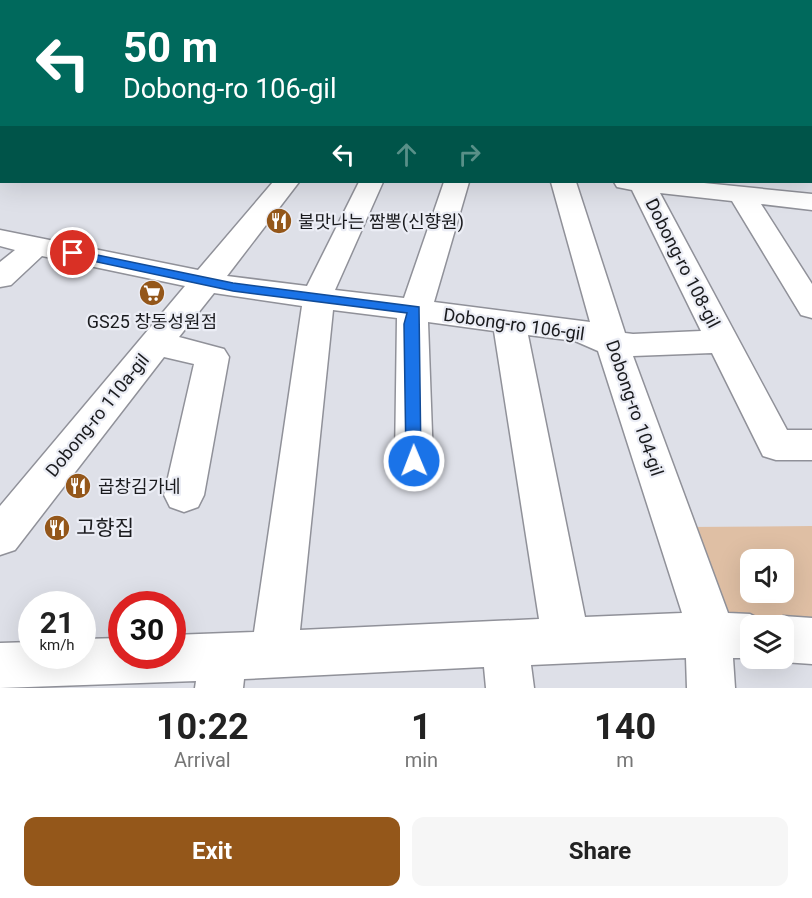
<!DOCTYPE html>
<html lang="en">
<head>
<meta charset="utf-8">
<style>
  :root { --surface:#fff; --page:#f6f6f6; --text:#222; --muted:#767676; --accent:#94571a }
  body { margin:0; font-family:Roboto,"Noto Sans KR",sans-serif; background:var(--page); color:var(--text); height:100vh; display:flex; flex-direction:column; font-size:22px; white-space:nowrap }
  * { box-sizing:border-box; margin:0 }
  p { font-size:20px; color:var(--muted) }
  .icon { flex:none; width:33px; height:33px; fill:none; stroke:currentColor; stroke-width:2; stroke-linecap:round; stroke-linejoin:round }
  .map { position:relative; height:688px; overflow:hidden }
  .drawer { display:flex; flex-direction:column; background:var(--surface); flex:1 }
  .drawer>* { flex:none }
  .banner { position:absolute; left:0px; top:0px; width:813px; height:183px; box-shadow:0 6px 24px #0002; background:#00695c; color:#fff; overflow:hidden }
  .controls { position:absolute; left:740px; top:549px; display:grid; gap:12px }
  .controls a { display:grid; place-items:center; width:54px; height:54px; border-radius:12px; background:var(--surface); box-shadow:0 6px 24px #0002; font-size:30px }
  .speed { position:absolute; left:18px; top:591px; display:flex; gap:12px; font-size:30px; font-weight:700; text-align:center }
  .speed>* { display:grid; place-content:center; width:78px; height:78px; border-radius:50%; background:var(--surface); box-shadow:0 6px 24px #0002; line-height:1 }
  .speed small { font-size:15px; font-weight:400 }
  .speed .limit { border:9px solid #d22; background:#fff; color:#111 }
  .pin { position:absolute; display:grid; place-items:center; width:51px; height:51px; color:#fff; margin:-26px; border:3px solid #fff; border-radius:50%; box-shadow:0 2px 6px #0007 }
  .me { position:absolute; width:66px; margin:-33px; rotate:359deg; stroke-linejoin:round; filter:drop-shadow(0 0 4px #0008) }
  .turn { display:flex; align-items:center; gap:21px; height:126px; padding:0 24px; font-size:27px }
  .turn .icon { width:78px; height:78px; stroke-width:2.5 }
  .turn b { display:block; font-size:42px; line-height:51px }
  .lanes { display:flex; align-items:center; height:57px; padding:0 24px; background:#0003; justify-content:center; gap:30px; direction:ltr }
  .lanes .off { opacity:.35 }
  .eta { display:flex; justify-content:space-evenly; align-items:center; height:102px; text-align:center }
  .eta b { font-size:36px; font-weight:700; line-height:42px }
  .action { display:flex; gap:12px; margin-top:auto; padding:12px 24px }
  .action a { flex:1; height:69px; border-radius:12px; background:var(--accent); color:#fff; font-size:24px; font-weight:700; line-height:69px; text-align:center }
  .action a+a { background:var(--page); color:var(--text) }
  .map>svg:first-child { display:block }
  .green { fill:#dfbfa4; fill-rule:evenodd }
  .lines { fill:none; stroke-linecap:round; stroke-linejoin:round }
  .service-casing { stroke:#909199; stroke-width:4 }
  .minor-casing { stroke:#909199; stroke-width:3 }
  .tertiary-casing { stroke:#909199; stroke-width:3 }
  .service { fill:#fff; fill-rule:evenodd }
  .minor { fill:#fff; fill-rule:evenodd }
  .tertiary { fill:#fff; fill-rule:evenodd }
  .route { fill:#1a73e8; stroke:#114b97; stroke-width:1.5 }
  .labels { text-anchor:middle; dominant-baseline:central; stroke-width:4.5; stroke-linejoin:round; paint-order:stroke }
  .poi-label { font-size:18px; fill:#1a1b1e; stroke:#ebedf5; text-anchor:start }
  .street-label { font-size:18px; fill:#1a1b1e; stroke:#ebedf5 }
  .near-poi-label { font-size:21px; fill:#1a1b1e; stroke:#ebedf5; text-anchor:start }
</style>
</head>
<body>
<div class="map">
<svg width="812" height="688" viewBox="0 0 812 688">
  <rect width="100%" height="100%" fill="#dee0e8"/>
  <path class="green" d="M812,526V625L721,621L687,527ZM750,560H783V592H750Z"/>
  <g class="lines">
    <g class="service-casing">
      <polygon id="service" points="2,22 2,28 0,29 0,23"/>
    </g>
    <g class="minor-casing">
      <g id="minor">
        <polygon points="61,0 79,0 60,2"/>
        <polygon points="244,0 262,0 243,2"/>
        <polygon points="423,0 441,0 423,2"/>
        <polygon points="538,0 569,0 570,2 539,2"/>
        <rect x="615" y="0" width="18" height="2"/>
        <rect x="677" y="0" width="18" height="2"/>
        <polygon points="746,0 764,0 765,2 747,2"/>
        <rect x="0" y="34" width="2" height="12"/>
        <rect x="0" y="92" width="2" height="12"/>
        <polygon points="0,154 2,154 0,169"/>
        <path d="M273,182H299L227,276L307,286L359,182H383L335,290L404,298L444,182H469L434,302L590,322L551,182H576L625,333L633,334L701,331L632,190L617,187L614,182H694L812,194V210L761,204L812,284V318L801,315L732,201L660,193L787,430H812V460H776L763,456L712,353L633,356L728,613L750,614L767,623L783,616L812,618V664L783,662L775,658H783V626H750V658H753H733L735,688H687L686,658L531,665L534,688H486L484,667L244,679L243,688H195L196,681L0,688V643L32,642V656H82V639L122,638V656H172V635L254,632L302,306L214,293L179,337L224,349L229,357L204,495L198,507L184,512L170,507L164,495L194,364L164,357L15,550L0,555V506L185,286L42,256L11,285L0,287V262L15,250L0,246V230L198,270ZM333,310L397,318L395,461L400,472L414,477L428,472L433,461L428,322L494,331L539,619L300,630ZM528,335L575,341L598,351L682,613L585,617Z"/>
      </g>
    </g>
    <g class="tertiary-casing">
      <polygon id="tertiary" points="0,0 9,0 10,2 2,2 2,7"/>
    </g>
    <use href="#service" class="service"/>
    <use href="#minor" class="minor"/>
    <use href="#tertiary" class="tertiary"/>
  </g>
  <polygon class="route" points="73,250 233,283 419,307 421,461 419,465 408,465 406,461 404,324 407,313 233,291 69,256 69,251"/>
  <defs>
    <g id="restaurant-disc" transform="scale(1.35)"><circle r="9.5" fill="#94571a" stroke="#ebedf5"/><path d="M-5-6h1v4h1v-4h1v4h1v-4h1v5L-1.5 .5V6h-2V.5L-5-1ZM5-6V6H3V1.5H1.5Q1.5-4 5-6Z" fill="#fff"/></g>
    <g id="supermarket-disc" transform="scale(1.35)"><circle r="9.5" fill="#94571a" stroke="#ebedf5"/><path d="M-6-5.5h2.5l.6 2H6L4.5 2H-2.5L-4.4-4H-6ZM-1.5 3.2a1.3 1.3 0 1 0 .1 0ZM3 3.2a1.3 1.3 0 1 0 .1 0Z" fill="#fff"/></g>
  </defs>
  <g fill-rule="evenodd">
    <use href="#restaurant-disc" x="279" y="221"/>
    <use href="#supermarket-disc" x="152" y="293"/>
    <use href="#restaurant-disc" x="78" y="486"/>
    <use href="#restaurant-disc" x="57" y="528"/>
  </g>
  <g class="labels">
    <g class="poi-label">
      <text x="298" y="221">불맛나는 짬뽕(신향원)</text>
      <text x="152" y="321" text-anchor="middle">GS25 창동성원점</text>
      <text x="98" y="486">곱창김가네</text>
    </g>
    <g class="street-label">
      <text transform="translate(683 263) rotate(63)">Dobong-ro 108-gil</text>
      <text transform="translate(514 324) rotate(8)">Dobong-ro 106-gil</text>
      <text transform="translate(635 408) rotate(71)">Dobong-ro 104-gil</text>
      <text transform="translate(97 415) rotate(-51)">Dobong-ro 110a-gil</text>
    </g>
    <g class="near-poi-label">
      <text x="76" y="528">고향집</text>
    </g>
  </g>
</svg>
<div class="controls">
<a><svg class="icon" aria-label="sound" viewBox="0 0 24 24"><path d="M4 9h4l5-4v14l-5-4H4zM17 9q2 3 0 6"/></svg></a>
<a><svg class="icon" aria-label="layers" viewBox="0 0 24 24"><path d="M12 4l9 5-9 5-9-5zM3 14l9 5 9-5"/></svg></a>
</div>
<div class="speed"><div>21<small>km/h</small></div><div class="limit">30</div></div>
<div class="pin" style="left:73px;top:253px;background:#d93025"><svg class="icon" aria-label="arrive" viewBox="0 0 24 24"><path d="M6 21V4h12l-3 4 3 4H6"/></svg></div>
<svg class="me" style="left:414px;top:461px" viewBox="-20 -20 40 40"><circle r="17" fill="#1a73e8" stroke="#fff" stroke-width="3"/><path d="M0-11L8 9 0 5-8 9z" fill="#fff"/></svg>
<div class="banner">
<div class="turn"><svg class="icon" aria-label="left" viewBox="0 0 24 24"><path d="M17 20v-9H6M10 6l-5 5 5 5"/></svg><div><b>50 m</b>Dobong-ro 106-gil</div></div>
<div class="lanes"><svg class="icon" aria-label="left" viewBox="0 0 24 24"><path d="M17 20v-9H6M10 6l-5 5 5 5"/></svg><svg class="icon off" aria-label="ahead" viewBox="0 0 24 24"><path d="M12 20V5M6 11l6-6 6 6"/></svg><svg class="icon off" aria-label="right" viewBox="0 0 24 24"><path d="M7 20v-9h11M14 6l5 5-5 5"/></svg></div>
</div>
</div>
<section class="drawer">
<div class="eta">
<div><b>10:22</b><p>Arrival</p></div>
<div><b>1</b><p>min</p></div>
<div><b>140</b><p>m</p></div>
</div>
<div class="action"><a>Exit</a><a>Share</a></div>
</section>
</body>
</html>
